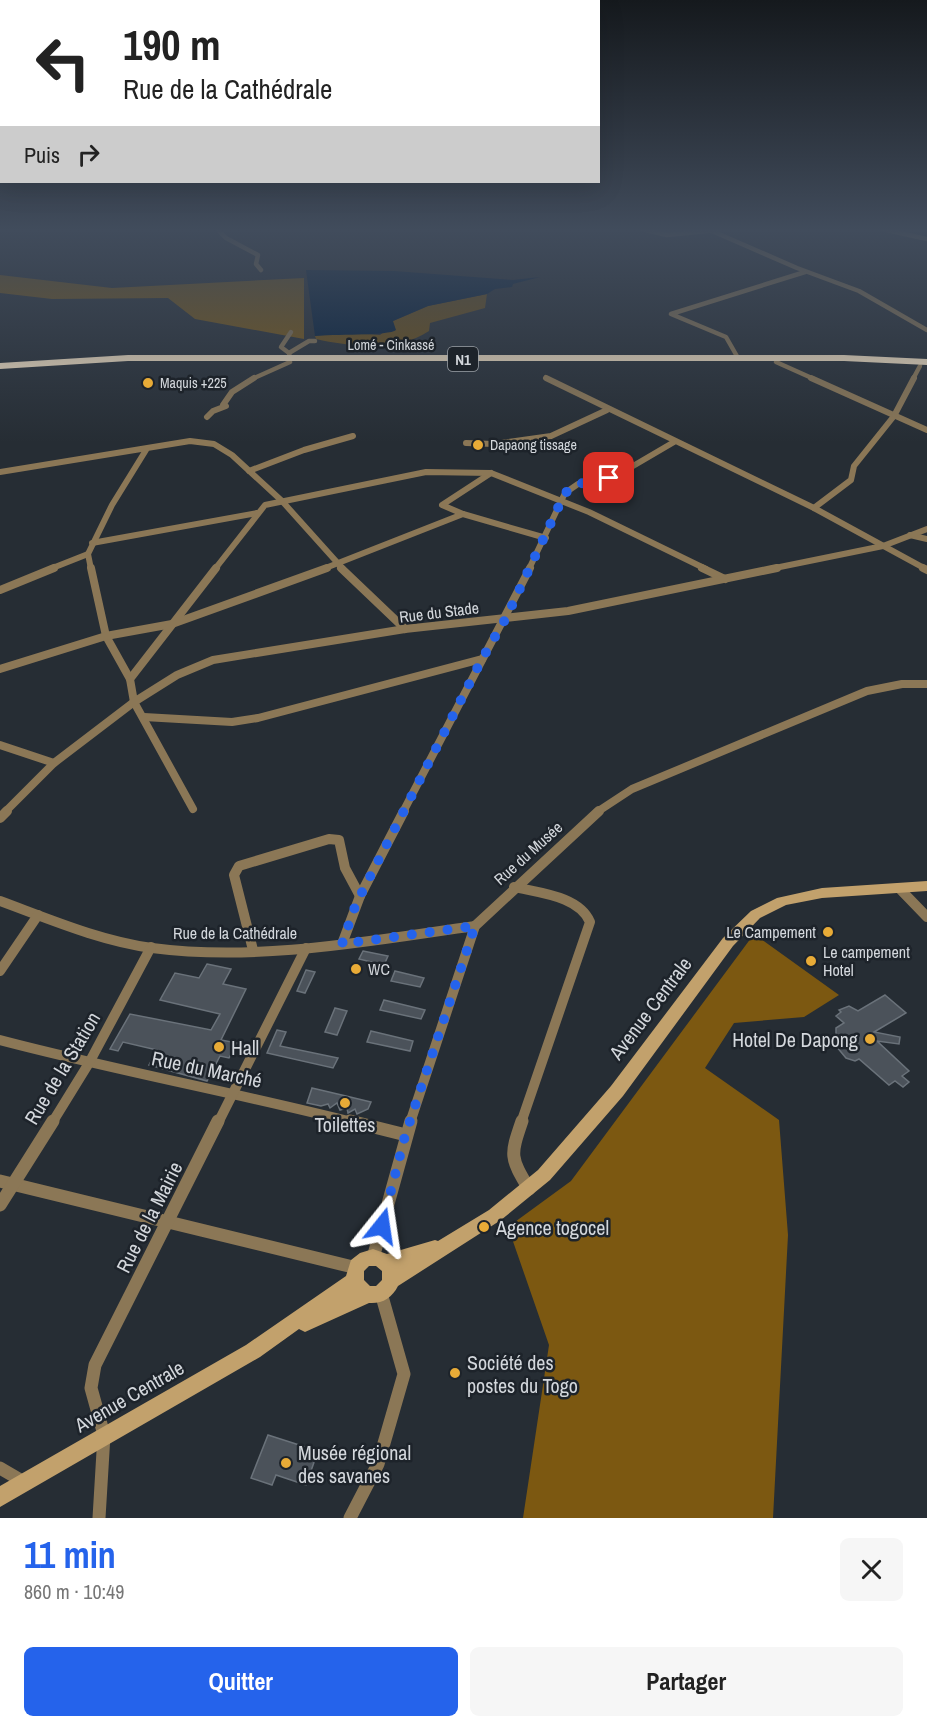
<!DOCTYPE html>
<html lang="fr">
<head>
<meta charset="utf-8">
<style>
  :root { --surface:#fff; --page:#f6f6f6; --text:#222; --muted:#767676; --accent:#2563eb }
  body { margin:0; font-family:"Archivo Narrow",sans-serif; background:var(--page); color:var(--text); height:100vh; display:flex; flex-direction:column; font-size:22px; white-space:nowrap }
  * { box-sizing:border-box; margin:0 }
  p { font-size:20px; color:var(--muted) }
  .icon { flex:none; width:33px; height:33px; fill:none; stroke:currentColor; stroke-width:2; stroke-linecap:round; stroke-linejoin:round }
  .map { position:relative; height:1518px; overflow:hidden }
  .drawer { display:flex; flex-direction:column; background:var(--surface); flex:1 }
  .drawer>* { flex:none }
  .hud { position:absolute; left:0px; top:0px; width:600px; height:183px; box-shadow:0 6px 24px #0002; background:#fff; color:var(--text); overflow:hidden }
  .pin { position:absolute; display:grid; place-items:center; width:51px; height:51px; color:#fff; margin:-26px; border-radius:12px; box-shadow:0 3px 9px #0006 }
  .me { position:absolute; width:66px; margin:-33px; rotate:15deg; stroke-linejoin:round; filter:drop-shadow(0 0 4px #0008) }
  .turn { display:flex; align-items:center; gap:21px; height:126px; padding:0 24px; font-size:27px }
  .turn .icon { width:78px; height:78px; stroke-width:2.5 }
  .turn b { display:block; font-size:42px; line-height:51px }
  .then { display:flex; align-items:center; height:57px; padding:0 24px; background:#0003; gap:12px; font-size:22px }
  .round { display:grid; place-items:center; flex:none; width:63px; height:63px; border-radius:9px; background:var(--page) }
  .summary { display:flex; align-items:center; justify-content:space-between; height:102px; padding:0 24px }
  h1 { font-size:36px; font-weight:700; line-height:45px; color:var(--accent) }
  .button { display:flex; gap:12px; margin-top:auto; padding:12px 24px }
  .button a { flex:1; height:69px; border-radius:9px; background:var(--accent); color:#fff; font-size:24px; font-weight:700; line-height:69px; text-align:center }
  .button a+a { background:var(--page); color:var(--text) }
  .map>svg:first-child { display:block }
  .green { fill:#6e4f13 }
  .forest { fill:#7c5811 }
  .water { fill:#001c3b }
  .building { fill:#4b525a; stroke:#6a727a; stroke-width:1.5 }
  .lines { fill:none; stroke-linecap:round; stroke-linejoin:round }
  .street-far4 { stroke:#8b7756; stroke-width:4.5 }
  .street-far3 { stroke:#8b7756; stroke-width:6 }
  .street-far2 { stroke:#8b7756; stroke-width:8 }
  .street-far1 { stroke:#8b7756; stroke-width:10 }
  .street { stroke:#8b7756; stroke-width:13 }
  .secondary { fill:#c2a16c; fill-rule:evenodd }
  .highway { fill:#f9e5c5; fill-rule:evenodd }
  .route { stroke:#2563eb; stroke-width:10; stroke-dasharray:0 18 }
  .poi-dot { fill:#e8ab37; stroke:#1d232a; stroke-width:2 }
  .labels { text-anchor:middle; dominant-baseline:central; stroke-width:5; stroke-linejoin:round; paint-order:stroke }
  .far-street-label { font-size:14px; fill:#d3d7dc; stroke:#1d232a }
  .far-poi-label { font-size:14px; fill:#d3d7dc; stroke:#1d232a; text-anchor:start }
  .shield { fill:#1d232a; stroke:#9ca1a7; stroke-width:1.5 }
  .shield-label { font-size:15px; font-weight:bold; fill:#d3d7dc }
  .street-label { font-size:16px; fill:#d3d7dc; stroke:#1d232a }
  .poi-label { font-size:16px; fill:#d3d7dc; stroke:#1d232a; text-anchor:start }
  .near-street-label { font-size:20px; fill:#d3d7dc; stroke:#1d232a }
  .near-poi-label { font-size:20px; fill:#d3d7dc; stroke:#1d232a; text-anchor:start }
</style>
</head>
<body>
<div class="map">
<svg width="927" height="1518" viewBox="0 0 927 1518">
  <rect width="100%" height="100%" fill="#262d34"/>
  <path class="green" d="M487,294L485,308L430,323L429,331C398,352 351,347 316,339L315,336L342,333L380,335L393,325V321L428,306Z"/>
  <g class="forest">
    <polygon points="0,275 112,288 304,278 304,339 195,319 168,298 52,299 0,293"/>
    <polygon points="754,934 839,995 804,1017 734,1023 705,1068 779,1120 788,1235 773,1518 523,1518 549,1345 508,1227 571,1181"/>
  </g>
  <path class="water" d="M306,270L394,271L513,280L540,277L513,284L512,287L495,289L487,294L428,306L393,321L396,330C390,336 330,334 315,336Z"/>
  <g class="building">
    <polygon points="363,951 388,956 384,965 359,959"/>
    <polygon points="207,964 231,969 223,984 246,989 221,1040 237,1043 229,1058 220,1056 207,1081 149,1065 157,1050 123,1042 118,1051 110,1049 130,1014 211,1030 220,1014 160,1000 175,973 199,978"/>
    <polygon points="306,970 315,972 305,993 297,991"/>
    <polygon points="395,971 424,978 420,987 391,981"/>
    <polygon points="885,995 906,1013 874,1032 900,1037 899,1044 877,1041 909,1071 902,1076 909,1082 903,1087 895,1081 889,1085 859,1059 855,1061 846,1058 836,1046 843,1042 836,1034 836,1028 844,1023 836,1016 841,1012 839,1010 849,1006 858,1011"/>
    <polygon points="384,1000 425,1010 421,1019 380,1010"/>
    <polygon points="335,1008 347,1011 337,1035 325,1032"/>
    <polygon points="277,1030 286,1032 280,1046 338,1058 333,1068 267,1053"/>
    <polygon points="371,1031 413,1041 410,1051 367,1042"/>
    <polygon points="312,1088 346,1096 371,1102 368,1109 357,1114 355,1109 348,1113 347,1108 340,1110 337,1103 330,1108 328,1104 321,1106 307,1103"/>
    <polygon points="268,1435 318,1451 306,1485 276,1475 272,1485 251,1478"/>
  </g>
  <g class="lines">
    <g class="street-far4">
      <polyline points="217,229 226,238 258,255 256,264 261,270"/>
      <polyline points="641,229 667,235 718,230"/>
      <polyline points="882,229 927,239"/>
      <polyline points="712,231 797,268 859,291 927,330"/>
      <polyline points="289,353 281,347 291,332"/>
      <polyline points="290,358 289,353 309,341 315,341"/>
      <polyline points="738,358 726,337 671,314 805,272"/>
      <polyline points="776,362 814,379"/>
      <polyline points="546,378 548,379"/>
      <polyline points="252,379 290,362"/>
      <polyline points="913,379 920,366"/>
    </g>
    <g class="street-far3">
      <polyline points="546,378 814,508 926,569"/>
      <polyline points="811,378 927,430"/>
      <polyline points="207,417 213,411 226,406 223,405 232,392 254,378"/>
      <polyline points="466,443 494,444 551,436 607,410"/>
      <polyline points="249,471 304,450 353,436"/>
      <polyline points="0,472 190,441 214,444 232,455 282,501 343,569"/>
      <polyline points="814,508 851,480 854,466 894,416 914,378"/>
      <polyline points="463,514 442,505 491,473"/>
      <polyline points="910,535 927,539"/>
      <polyline points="92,543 257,513"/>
      <polyline points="50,569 88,554"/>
      <polyline points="91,569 88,554 112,505 146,450"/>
      <polyline points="215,569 265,505 426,472 491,473 589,512 706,569"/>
      <polyline points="323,569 463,514 546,538"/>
      <polyline points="529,569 565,493 578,484 616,476 674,442"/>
      <polyline points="770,569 883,546 927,529"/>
    </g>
    <g class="street-far2">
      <polyline points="91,568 106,636 130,679"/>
      <polyline points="341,568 405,629"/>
      <polyline points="702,568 725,579"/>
      <polyline points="923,568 927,570"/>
      <polyline points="0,590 54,568"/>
      <polyline points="0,669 106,636 172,624 327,568"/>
      <polyline points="144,717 232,722 258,718 482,659"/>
      <polyline points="0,745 54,763"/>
      <polyline points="193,809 134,702 130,679 216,568"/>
      <polyline points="5,812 54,763 134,702 177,675 213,660 405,629 568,611 777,568"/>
      <polyline points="403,812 530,568"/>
      <polyline points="597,812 632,789 867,691 902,684 927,684"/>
    </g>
    <g class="street-far1">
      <polyline points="0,818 7,811"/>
      <path d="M514,887C539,893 579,896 590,922L521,1123"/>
      <polyline points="899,888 927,917"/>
      <path d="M0,901C49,919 100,941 152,948C259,962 369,941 475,926"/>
      <polyline points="342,944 360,896 404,811"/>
      <polyline points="253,950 234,875 239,866 329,839 339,840 345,868 360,896"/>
      <polyline points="0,971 38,915"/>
      <path d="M0,1040C118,1071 238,1093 356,1123"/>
      <polyline points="52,1123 89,1063 151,947"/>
      <polyline points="218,1123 306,948"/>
      <polyline points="410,1123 475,926 599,811"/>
    </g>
    <g class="street">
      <polyline points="350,1121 406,1135"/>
      <path d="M522,1121C510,1156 510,1157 529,1189"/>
      <polyline points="0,1181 357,1268"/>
      <polyline points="0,1205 53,1121"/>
      <polyline points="373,1258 411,1121"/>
      <polyline points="0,1468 24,1482"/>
      <polyline points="99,1518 104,1435 91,1388 95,1365 218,1121"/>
      <polyline points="350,1518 378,1464 404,1374 381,1293"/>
    </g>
    <path class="secondary" d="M927,881V891L822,898L786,905L760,918L733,946L623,1096L550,1180L501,1220L398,1286C392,1298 382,1304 369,1303L305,1332L299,1329L260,1357L0,1507V1486L246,1345L346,1276L351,1260L360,1253L373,1249L387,1254L435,1240L438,1241L489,1210L538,1170L611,1086L723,938L751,911L777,898L822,888ZM369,1266H376L382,1271V1280L376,1286H370L364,1280V1271Z"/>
    <polygon class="highway" points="128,355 844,355 927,359 927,365 844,361 128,361 0,369 0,363"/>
  </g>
  <linearGradient id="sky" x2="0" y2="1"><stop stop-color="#15191d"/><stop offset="0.52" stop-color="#414c5c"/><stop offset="1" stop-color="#414c5c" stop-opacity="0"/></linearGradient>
  <rect width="927" height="442" fill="url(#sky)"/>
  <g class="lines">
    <polyline class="route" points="382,1226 405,1136 475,926 342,944 356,904 482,659 506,618 565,493 578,484 609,478"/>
  </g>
  <g class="poi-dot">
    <circle cx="148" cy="383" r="6"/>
    <circle cx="478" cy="445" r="6"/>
    <circle cx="828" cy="932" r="6"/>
    <circle cx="811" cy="961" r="6"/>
    <circle cx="356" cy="969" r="6"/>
    <circle cx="870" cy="1039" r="6"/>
    <circle cx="219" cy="1047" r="6"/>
    <circle cx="345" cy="1103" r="6"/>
    <circle cx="484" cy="1227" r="6"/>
    <circle cx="455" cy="1373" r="6"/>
    <circle cx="286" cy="1463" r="6"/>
  </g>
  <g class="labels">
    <g class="far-street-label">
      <text x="391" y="345">Lomé - Cinkassé</text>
    </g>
    <g class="far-poi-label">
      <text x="160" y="383">Maquis +225</text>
      <text x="490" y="445">Dapaong tissage</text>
    </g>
    <rect class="shield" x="448" y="347" width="30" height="24" rx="4.5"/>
    <g class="shield-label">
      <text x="463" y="359">N1</text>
    </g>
    <g class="street-label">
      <text transform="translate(439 612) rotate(-7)">Rue du Stade</text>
      <text transform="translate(528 853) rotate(-42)">Rue du Musée</text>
      <text x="235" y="933">Rue de la Cathédrale</text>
    </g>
    <g class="poi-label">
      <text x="816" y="932" text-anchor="end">Le Campement</text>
      <text x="823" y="952">Le campement<tspan x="823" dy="18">Hotel</tspan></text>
      <text x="368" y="969">WC</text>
    </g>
    <g class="near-street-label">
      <text transform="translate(650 1008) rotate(-53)">Avenue Centrale</text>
      <text transform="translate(62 1068) rotate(-59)">Rue de la Station</text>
      <text transform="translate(207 1069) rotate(12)">Rue du Marché</text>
      <text transform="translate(149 1217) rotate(-63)">Rue de la Mairie</text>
      <text transform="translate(129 1396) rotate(-30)">Avenue Centrale</text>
    </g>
    <g class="near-poi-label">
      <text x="858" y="1039" text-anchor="end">Hotel De Dapong</text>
      <text x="231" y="1047">Hall</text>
      <text x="345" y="1124" text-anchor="middle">Toilettes</text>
      <text x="496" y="1227">Agence togocel</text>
      <text x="467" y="1362">Société des<tspan x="467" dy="23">postes du Togo</tspan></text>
      <text x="298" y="1452">Musée régional<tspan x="298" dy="23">des savanes</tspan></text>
    </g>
  </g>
</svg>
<div class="pin" style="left:609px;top:478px;background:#d93025"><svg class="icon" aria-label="arrive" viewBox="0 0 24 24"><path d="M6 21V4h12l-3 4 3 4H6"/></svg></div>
<svg class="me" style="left:382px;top:1226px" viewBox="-20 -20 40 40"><path d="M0-17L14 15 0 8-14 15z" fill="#2563eb" stroke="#fff" stroke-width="4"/></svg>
<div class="hud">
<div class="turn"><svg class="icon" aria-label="left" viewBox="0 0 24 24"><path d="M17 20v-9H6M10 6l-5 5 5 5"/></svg><div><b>190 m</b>Rue de la Cathédrale</div></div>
<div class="then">Puis<svg class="icon" aria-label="right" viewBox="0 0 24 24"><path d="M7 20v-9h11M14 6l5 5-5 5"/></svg></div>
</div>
</div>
<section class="drawer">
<div class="summary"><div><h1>11 min</h1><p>860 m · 10:49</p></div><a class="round"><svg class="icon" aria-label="close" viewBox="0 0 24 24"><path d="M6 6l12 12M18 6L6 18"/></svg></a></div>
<div class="button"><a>Quitter</a><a>Partager</a></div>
</section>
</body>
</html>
